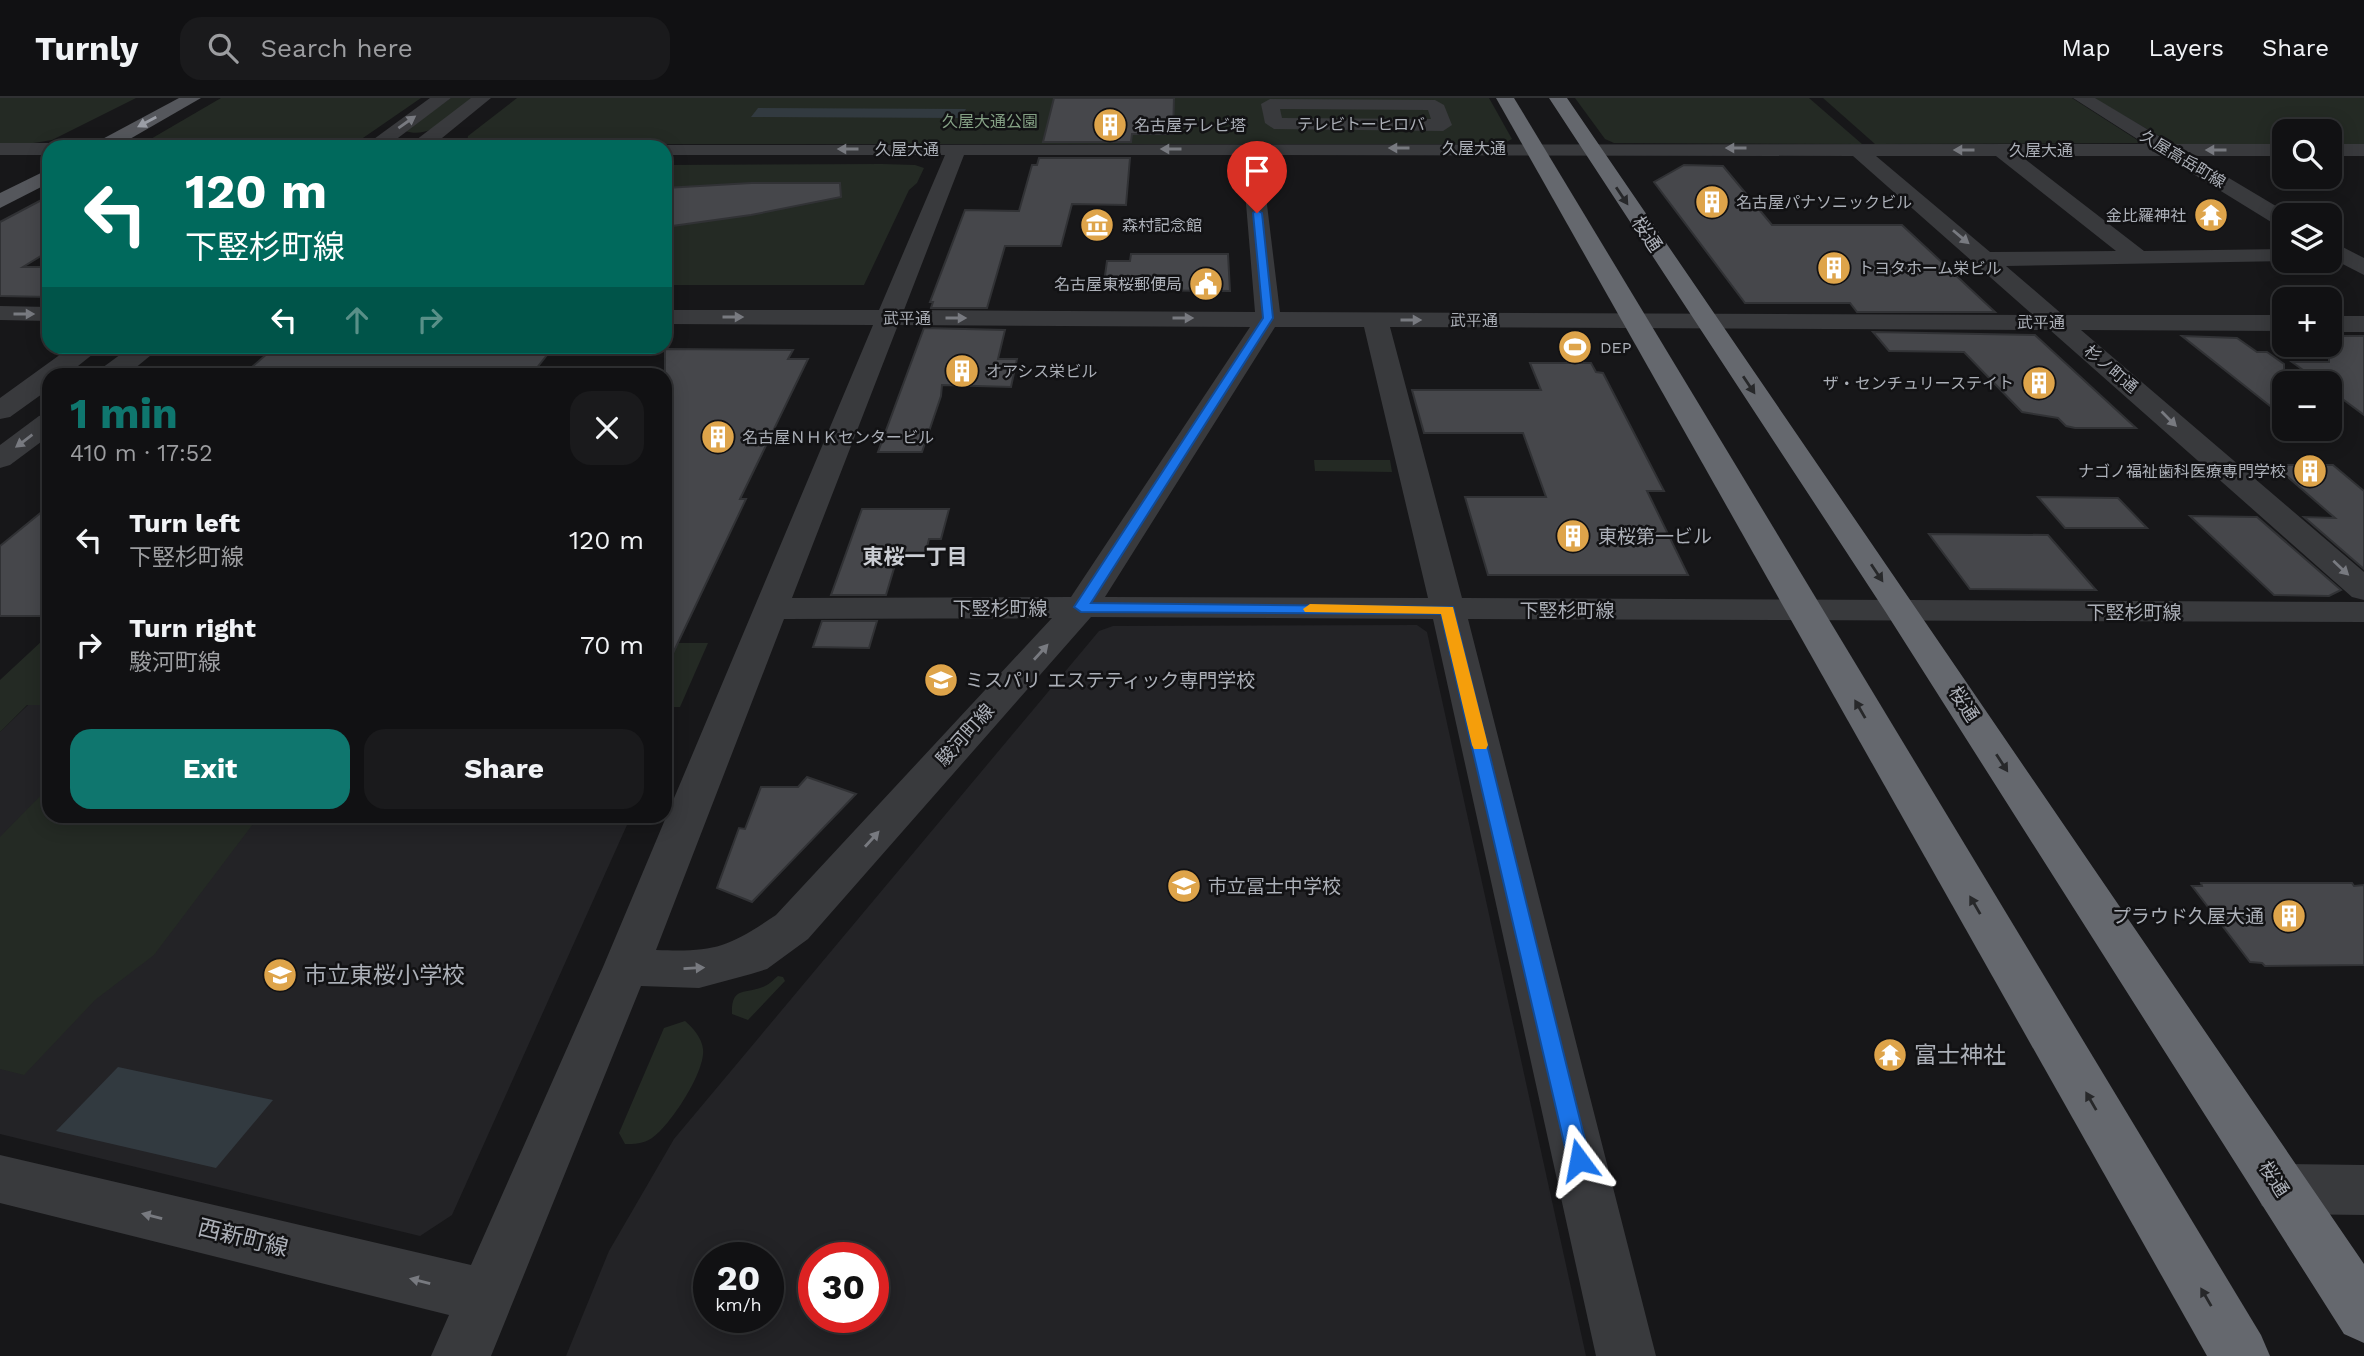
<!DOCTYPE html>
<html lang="en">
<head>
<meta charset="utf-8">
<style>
  :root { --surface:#111113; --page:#1a1a1c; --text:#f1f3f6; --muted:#9c9da0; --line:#303133; --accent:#0f766e }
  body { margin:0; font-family:"Work Sans","Noto Sans JP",sans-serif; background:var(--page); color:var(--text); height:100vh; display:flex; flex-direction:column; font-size:26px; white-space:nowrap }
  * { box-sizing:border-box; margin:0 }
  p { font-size:23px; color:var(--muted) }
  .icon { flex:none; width:38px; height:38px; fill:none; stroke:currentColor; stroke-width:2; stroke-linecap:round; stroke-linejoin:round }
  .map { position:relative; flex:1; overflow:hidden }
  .sheet { position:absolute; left:42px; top:270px; width:630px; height:455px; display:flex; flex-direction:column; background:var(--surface); border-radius:21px; box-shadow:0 4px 18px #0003,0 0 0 2px var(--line) }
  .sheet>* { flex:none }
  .hud { position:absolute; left:42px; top:42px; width:630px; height:214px; border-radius:21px; box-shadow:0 4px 18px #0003,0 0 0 2px var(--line); background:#00695c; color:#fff; overflow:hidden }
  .controls { position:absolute; left:2272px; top:21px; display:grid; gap:14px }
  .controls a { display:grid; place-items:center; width:70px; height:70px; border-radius:14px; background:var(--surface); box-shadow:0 4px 18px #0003,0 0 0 2px var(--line); font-size:35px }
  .speed { position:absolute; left:693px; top:1144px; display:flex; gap:14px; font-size:35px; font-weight:700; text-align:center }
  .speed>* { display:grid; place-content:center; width:91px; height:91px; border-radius:50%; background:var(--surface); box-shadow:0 4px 18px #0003,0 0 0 2px var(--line); line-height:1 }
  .speed small { font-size:18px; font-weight:400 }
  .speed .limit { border:10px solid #d22; background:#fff; color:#111 }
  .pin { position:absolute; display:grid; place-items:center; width:60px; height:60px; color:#fff; margin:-72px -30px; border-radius:50% 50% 50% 0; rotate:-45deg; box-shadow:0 0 7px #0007 }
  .pin .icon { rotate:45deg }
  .me { position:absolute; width:77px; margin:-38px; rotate:347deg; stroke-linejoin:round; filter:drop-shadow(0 0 5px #0008) }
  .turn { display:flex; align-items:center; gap:24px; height:147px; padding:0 28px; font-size:32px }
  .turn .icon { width:91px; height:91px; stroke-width:2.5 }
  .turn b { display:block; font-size:49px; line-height:60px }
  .lanes { display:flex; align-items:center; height:66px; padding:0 28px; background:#0003; justify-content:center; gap:35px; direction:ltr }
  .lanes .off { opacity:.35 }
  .round { display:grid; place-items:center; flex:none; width:74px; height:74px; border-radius:21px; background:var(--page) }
  .headline { display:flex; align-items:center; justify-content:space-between; height:119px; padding:0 28px }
  h1 { font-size:42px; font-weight:700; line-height:52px; color:var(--accent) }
  .primary-button { display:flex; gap:14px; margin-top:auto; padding:14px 28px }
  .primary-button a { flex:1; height:80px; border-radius:21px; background:var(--accent); color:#fff; font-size:28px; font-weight:700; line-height:80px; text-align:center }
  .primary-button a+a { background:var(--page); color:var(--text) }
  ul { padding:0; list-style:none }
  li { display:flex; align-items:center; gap:21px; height:105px; padding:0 28px }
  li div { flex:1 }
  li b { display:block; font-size:26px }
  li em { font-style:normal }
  header { display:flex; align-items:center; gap:42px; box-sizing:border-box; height:98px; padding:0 35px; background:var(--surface); border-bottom:2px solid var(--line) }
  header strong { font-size:33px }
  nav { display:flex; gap:38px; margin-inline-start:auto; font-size:24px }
  .search { width:490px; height:63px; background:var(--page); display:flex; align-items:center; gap:18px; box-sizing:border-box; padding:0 24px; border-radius:21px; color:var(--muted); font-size:26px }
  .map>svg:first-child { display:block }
  .built { fill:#232326; fill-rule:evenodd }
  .green { fill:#242a24 }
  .water { fill:#323a40 }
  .building { fill:#46474b; stroke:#313235; stroke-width:2 }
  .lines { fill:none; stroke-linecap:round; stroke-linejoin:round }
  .minor { fill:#393a3d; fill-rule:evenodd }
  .major { fill:#55575c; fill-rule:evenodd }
  .highway { fill:#65686e; fill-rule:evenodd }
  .oneway { fill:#9a9da5 }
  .oneway2 { fill:#787a80 }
  .oneway3 { fill:#27282a }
  .route { fill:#1a73e8; stroke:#114b97; stroke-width:2 }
  .slow { fill:#f59e0b }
  .labels { text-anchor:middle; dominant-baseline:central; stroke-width:5; stroke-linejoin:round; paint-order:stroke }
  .far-park-label { font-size:16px; fill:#84a084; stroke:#121214 }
  .far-street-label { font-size:16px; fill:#abafb7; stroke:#121214 }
  .far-poi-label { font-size:16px; fill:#abafb7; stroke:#121214; text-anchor:start }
  .street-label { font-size:19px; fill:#abafb7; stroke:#121214 }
  .poi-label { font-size:19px; fill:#abafb7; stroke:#121214; text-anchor:start }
  .neighbourhood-label { font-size:21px; font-weight:bold; fill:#cbced4; stroke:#121214 }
  .near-poi-label { font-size:23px; fill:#abafb7; stroke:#121214; text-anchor:start }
  .near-street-label { font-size:23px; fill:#abafb7; stroke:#121214 }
</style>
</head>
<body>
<header>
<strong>Turnly</strong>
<div class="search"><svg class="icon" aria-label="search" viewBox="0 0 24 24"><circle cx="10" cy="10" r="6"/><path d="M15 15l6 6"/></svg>Search here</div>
<nav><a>Map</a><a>Layers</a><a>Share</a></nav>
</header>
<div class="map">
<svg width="2364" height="1258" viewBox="0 0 2364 1258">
  <rect width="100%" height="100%" fill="#171719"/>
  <g class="built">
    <path d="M1417,527L1427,534L1586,1258H566L609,1153L674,1041L1099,533L1113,528ZM709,1160H768V1220H709ZM814,1160H873V1220H814Z"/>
    <polygon points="28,607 49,607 49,718 631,718 452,1117 420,1138 0,1036 0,634"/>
  </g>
  <g class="green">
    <polygon points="0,0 136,0 52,42 34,45 0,45"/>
    <polygon points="221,0 421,0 363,40 351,44 157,45 149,42"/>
    <path d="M451,0H474C454,15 432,42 405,33Z"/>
    <polygon points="517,0 1489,0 1512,41 1503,46 483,46 467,43 468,38"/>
    <polygon points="1575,0 1809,0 1862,46 1614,45 1605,41"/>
    <polygon points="1823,0 2072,0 2142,45 1875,46"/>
    <polygon points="2093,0 2364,0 2364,47 2329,47 2329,33 2284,33 2284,47 2173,46"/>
    <polygon points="882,66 915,67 924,70 917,85 909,92 864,187 665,187 665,67"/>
    <polygon points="1314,362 1390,362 1392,374 1315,373"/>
    <polygon points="43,542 49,542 49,607 27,607 0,634 0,582"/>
    <polygon points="665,545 708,545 680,609 665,609"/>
    <polygon points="49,689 49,718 259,718 154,857 95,902 24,977 0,971 0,739"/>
    <path d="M778,878L783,879L785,883L748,922L732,916C731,887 746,897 765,888C770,886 774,881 778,878Z"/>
    <path d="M685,923C693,930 702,940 703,951C706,973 670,1028 652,1040C643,1046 634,1046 625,1046L619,1035L664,930Z"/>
  </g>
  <g class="water">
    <polygon points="758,10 966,11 961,20 751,19"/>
    <polygon points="118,969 273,1002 216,1070 56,1033"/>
  </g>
  <g class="building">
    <polygon points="1054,0 1174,0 1173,36 1132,36 1131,44 1043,44"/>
    <polygon points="1039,60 1130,60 1126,107 1072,106 1061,148 1005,148 987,210 931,210 933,204 930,204 965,112 1019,113 1032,67 1037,67"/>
    <polygon points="1684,67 1723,68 1772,127 1902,127 1995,214 1857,214 1850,205 1745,205 1654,84"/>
    <polygon points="751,85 840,85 841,99 751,117 665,129 665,90"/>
    <polygon points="49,98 49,153 23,169 49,169 49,199 0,198 0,124"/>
    <polygon points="1131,156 1228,156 1230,193 1103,192 1107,163 1130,163"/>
    <polygon points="924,230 1005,232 998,261 1017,261 1011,289 942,287 941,298 922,354 878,354"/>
    <polygon points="1873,234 2035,237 2136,330 2075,330 2066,328 2058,320 2022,314 1964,254 1889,253"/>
    <polygon points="2182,238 2237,240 2257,254 2267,254 2284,266 2284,319"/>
    <polygon points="2329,238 2364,238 2364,317 2329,291 2329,285 2321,285 2292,264 2329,264"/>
    <polygon points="276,248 554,248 532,276 244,276"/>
    <polygon points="665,251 793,252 788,261 808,261 740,401 746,401 665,572"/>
    <polygon points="1530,265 1591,265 1596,274 1603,275 1664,393 1647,393 1688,477 1488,477 1465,399 1546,399 1523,335 1424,335 1412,292 1541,292"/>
    <polygon points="2274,367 2333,367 2364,393 2364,471 2304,419 2335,420"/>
    <polygon points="2038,399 2118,400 2147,430 2065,430"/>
    <polygon points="49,408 49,518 0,518 0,448"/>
    <polygon points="862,411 949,411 941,441 929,441 925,457 898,457 886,497 831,497"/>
    <polygon points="2190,418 2257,419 2341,492 2329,498 2274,497"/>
    <polygon points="1929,436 2048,437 2096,492 1970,491"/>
    <polygon points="822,523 877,523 869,550 813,549"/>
    <polygon points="807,679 856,696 752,804 717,790 739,730 745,731 761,689 798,689"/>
    <polygon points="2201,785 2352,785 2354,788 2364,787 2364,867 2265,868 2262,865 2250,864 2192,788 2202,788"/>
  </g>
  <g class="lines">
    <g class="minor">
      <polygon points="430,0 451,0 386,49 363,49"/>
      <polygon points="471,0 491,0 431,49 415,49 413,46 416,42"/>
      <path d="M2073,0H2095L2172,46H2284V58H2192L2291,117H2284V128L2276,127L2164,58H2021L2144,153L2284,151V163H2292L2006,168L2063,217H2284V233L2081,232L2364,474V502L2352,499L2050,232L1390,229L1462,500L2364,504V524L1468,521L1656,1258H1596L1433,521L1091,519L808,841L767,871L751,876L699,890L641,888L491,1258H431L449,1217L0,1105V1057L471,1167L603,869L873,227L665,226V212H879L945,57H665V49H657L658,47L2145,46ZM964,57H1242L1255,214L904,212ZM1261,57L1853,58L2033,217L1280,214ZM1876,58H1996L2116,153L1990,154ZM898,227L1250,229L1071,499L792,500ZM1275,229H1364L1428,500L1105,499ZM1052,520L776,817C727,850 715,854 656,852L784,521Z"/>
      <path d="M1270,1L1435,2L1444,7L1452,27L1443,33L1274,31L1265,25L1261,6ZM1280,11L1428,12L1431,21L1282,20Z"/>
      <polygon points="0,45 49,45 57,49 49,49 49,57 0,57"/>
      <rect x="2329" y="46" width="35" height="12"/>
      <polygon points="2329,142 2364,160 2364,177 2329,159"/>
      <polygon points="0,208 49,209 49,223 0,222"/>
      <rect x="2329" y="218" width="35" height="16"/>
      <polygon points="72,248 103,248 68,276 49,276 49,291 10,319 0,321 0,300"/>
      <polygon points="132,248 162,248 128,276 99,276 102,270"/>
      <polygon points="49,315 49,338 10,367 0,370 0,347 39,318"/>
      <polygon points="2281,1066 2364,1067 2364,1117 2281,1116 2262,1108 2254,1091 2262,1074"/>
    </g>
    <g class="major">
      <polygon points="179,0 201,0 116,49 92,49 95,45"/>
      <polygon points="49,71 49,85 0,110 0,95"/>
    </g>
    <g class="highway">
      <polygon points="1496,0 1514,0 2261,1237 2270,1258 2207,1258"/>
      <polygon points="1549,0 1567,0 2364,1166 2364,1245 2344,1236 1885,513"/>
    </g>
  </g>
  <defs><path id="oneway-solid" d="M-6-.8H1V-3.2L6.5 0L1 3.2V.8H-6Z" transform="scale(1.75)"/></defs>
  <use class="oneway" href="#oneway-solid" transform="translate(147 24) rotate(152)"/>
  <g class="oneway2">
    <use href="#oneway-solid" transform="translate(407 24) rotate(-35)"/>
    <use href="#oneway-solid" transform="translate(1399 50) rotate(180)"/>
    <use href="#oneway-solid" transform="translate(1736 50) rotate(-180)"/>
    <use href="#oneway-solid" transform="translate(848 51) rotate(180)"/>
    <use href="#oneway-solid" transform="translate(1171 51) rotate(-180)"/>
    <use href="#oneway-solid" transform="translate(1964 52) rotate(-180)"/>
    <use href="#oneway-solid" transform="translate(2216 52) rotate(-180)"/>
    <use href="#oneway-solid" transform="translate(1961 139) rotate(40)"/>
    <use href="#oneway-solid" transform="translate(24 216)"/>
    <use href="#oneway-solid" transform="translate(733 219)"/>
    <use href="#oneway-solid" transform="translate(956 220)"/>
    <use href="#oneway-solid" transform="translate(1183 220)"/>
    <use href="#oneway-solid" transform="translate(1411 222)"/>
    <use href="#oneway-solid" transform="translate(2169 321) rotate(45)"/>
    <use href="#oneway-solid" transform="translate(24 343) rotate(143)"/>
    <use href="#oneway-solid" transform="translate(2341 470) rotate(43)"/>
    <use href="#oneway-solid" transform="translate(1041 554) rotate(-48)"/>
    <use href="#oneway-solid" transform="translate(872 741) rotate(-48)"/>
    <use href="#oneway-solid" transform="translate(694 870) rotate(-3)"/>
    <use href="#oneway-solid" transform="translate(152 1118) rotate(-166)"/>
    <use href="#oneway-solid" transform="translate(420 1183) rotate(-166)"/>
  </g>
  <g class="oneway3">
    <use href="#oneway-solid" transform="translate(1622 98) rotate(56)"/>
    <use href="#oneway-solid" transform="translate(1749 287) rotate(56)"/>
    <use href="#oneway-solid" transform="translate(1877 475) rotate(56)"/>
    <use href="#oneway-solid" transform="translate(1860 611) rotate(-120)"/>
    <use href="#oneway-solid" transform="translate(2002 665) rotate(57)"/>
    <use href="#oneway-solid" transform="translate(1975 807) rotate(-120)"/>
    <use href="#oneway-solid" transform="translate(2091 1003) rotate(-120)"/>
    <use href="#oneway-solid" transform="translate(2206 1199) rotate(-120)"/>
  </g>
  <polygon class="route" points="1257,112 1262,115 1273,220 1091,505 1453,509 1590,1062 1587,1069 1579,1072 1571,1069 1568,1062 1441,516 1081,514 1074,509 1263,220 1253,115"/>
  <polygon class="slow" points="1310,506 1453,509 1488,647 1486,651 1474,651 1472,647 1441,516 1305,514 1303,511"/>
  <defs>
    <g id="building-disc" transform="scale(1.75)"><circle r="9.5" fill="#dea44a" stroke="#121214"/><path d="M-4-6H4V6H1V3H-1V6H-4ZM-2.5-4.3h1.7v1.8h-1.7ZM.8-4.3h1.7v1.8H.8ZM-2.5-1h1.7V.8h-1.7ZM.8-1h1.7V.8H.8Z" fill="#fff"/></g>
    <g id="temple-disc" transform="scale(1.75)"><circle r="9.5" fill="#dea44a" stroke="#121214"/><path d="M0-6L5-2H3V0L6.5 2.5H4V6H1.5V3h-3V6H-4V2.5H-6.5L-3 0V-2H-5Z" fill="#fff"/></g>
    <g id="museum-disc" transform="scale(1.75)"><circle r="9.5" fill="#dea44a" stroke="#121214"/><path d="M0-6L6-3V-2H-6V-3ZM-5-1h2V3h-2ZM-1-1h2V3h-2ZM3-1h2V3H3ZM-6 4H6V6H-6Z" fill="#fff"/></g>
    <g id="civic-disc" transform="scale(1.75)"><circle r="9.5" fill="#dea44a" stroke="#121214"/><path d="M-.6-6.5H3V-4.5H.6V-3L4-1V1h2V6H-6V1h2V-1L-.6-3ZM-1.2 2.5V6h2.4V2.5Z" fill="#fff"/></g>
    <g id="stadium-disc" transform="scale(1.75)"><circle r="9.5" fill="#dea44a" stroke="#121214"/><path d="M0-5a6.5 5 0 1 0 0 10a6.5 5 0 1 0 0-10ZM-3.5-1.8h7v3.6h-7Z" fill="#fff"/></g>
    <g id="university-disc" transform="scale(1.75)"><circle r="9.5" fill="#dea44a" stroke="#121214"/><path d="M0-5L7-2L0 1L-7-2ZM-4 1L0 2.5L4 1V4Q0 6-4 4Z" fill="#fff"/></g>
    <g id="school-disc" transform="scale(1.75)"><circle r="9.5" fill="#dea44a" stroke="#121214"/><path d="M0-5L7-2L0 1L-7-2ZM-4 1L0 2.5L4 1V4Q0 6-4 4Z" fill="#fff"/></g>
  </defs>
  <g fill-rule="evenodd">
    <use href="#building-disc" x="1110" y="27"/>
    <use href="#building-disc" x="1712" y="104"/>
    <use href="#temple-disc" x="2211" y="117"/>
    <use href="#museum-disc" x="1097" y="127"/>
    <use href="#building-disc" x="1834" y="170"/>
    <use href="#civic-disc" x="1206" y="186"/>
    <use href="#stadium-disc" x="1575" y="249"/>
    <use href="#building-disc" x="962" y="273"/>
    <use href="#building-disc" x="2039" y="285"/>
    <use href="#building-disc" x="718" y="339"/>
    <use href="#building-disc" x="2310" y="373"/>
    <use href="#building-disc" x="1573" y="438"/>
    <use href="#university-disc" x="941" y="582"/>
    <use href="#school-disc" x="1184" y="788"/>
    <use href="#building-disc" x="2289" y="818"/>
    <use href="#school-disc" x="280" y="877"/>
    <use href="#temple-disc" x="1890" y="957"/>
  </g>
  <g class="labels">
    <g class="far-park-label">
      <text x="990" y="23">久屋大通公園</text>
    </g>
    <g class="far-street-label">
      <text x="1361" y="26">テレビトーヒロバ</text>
      <text x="1474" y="50">久屋大通</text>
      <text x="907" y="51">久屋大通</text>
      <text x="2041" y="52">久屋大通</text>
      <text transform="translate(2183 61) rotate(31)">久屋高岳町線</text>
      <text x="907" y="220">武平通</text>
      <text x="1474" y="222">武平通</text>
      <text x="2041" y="224">武平通</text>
      <text transform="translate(2111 271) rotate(40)">杉ノ町通</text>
    </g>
    <g class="far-poi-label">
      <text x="1134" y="27">名古屋テレビ塔</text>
      <text x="1736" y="104">名古屋パナソニックビル</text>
      <text x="2186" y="117" text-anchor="end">金比羅神社</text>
      <text x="1122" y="127">森村記念館</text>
      <text x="1858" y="170">トヨタホーム栄ビル</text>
      <text x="1182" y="186" text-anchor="end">名古屋東桜郵便局</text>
      <text x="1600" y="249">DEP</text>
      <text x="986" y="273">オアシス栄ビル</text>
      <text x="2014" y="285" text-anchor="end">ザ・センチュリーステイト</text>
      <text x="742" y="339">名古屋ＮＨＫセンタービル</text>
      <text x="2286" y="373" text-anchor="end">ナゴノ福祉歯科医療専門学校</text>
    </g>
    <g class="street-label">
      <text transform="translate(1647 136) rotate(56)">桜通</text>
      <text x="1000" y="510">下竪杉町線</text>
      <text x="1567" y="512">下竪杉町線</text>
      <text x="2134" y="514">下竪杉町線</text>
      <text transform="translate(1964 606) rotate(57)">桜通</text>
      <text transform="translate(965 637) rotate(-48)">駿河町線</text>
      <text transform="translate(2274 1081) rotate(57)">桜通</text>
    </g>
    <g class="poi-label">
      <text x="1598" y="438">東桜第一ビル</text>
      <text x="965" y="582">ミスパリ エステティック専門学校</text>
      <text x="1208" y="788">市立冨士中学校</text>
      <text x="2264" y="818" text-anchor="end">プラウド久屋大通</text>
    </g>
    <g class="neighbourhood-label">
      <text x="915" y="458">東桜一丁目</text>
    </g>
    <g class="near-poi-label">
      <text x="304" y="877">市立東桜小学校</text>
      <text x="1914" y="957">富士神社</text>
    </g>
    <g class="near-street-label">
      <text transform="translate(243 1140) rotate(14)">西新町線</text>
    </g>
  </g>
</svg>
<div class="controls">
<a><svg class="icon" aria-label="search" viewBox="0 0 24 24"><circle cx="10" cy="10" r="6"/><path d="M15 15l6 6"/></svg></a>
<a><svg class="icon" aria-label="layers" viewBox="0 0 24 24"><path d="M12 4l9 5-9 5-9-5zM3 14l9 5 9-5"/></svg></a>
<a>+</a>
<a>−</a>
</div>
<div class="speed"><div>20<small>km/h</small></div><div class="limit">30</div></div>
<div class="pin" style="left:1257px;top:115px;background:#d93025"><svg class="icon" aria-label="arrive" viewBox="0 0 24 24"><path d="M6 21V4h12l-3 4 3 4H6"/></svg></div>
<svg class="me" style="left:1579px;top:1062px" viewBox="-20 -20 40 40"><path d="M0-17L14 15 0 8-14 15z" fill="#1a73e8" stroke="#fff" stroke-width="4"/></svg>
<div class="hud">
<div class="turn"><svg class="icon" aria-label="left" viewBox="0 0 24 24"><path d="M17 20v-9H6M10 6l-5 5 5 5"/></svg><div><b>120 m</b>下竪杉町線</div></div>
<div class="lanes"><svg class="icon" aria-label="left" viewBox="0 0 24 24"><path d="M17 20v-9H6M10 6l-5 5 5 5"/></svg><svg class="icon off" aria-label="ahead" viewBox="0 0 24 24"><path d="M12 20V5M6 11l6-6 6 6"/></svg><svg class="icon off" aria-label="right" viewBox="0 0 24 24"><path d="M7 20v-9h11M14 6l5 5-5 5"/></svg></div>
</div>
<section class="sheet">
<div class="headline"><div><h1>1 min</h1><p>410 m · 17:52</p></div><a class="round"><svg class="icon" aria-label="close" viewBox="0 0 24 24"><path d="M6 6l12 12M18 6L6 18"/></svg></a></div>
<ul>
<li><svg class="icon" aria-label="left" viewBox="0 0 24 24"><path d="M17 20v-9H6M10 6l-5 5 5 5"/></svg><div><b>Turn left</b><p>下竪杉町線</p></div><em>120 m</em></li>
<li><svg class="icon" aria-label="right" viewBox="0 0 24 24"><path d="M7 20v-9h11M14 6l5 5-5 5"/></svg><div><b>Turn right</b><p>駿河町線</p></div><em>70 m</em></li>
</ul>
<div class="primary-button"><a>Exit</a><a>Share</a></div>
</section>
</div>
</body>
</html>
